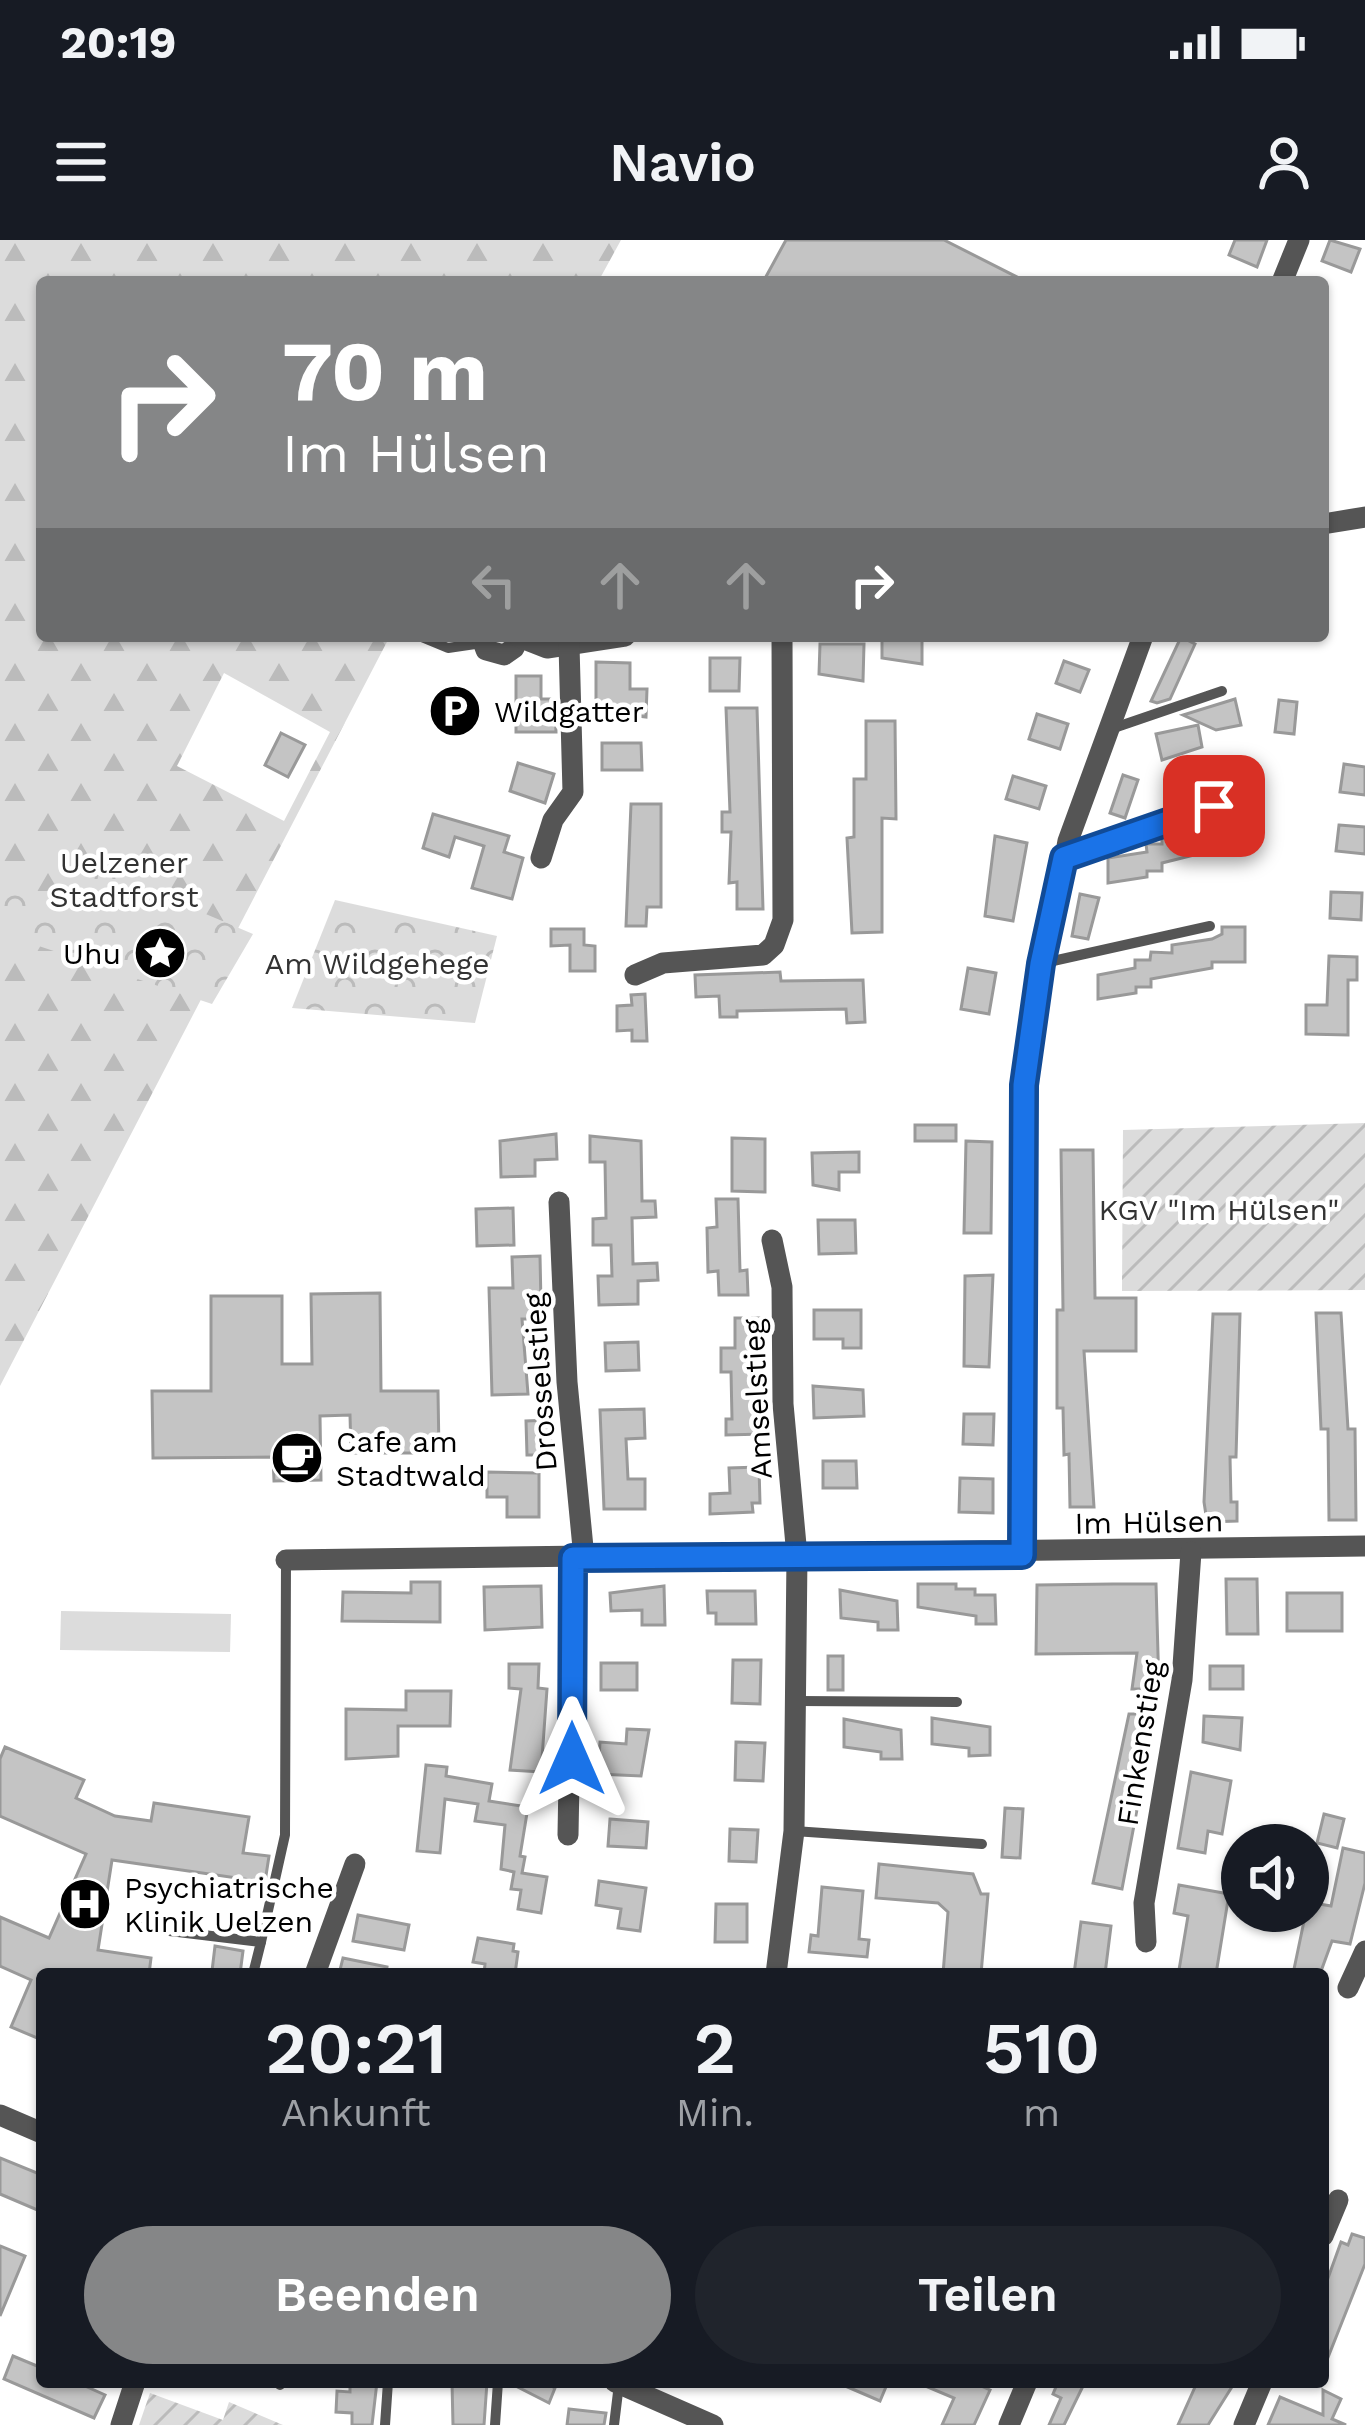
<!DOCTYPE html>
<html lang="de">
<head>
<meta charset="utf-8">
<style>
  :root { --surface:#171b24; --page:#20242c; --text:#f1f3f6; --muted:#9ea1a6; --accent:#858687 }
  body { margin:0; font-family:"Work Sans",sans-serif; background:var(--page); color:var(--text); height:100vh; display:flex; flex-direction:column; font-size:45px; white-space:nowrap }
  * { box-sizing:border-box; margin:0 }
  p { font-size:39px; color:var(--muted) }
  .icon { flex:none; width:66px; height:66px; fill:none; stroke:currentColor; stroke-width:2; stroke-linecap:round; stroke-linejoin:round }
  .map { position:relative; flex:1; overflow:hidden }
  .side { position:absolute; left:36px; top:1728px; width:1293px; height:420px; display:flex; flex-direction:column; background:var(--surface); border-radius:12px; box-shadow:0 3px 9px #0004 }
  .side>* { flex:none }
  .top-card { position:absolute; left:36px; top:36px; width:1293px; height:366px; border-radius:12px; box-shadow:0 3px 9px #0004; background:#858687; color:#fff; overflow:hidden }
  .tools { position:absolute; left:1221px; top:1584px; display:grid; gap:24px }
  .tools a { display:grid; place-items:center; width:108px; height:108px; border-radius:50%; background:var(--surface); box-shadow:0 3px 9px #0004; font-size:60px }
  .pin { position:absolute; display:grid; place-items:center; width:102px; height:102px; color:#fff; margin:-51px; border-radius:24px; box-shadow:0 6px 18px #0006 }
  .me { position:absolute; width:132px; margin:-66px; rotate:0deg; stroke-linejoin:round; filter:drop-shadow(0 0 9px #0008) }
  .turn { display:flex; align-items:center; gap:42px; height:252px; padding:0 48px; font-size:54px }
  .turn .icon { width:156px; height:156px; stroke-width:2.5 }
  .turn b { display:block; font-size:84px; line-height:102px }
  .lanes { display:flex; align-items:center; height:114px; padding:0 48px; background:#0003; justify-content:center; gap:60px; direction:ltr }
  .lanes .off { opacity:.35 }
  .eta { display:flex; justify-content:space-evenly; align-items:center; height:204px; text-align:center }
  .eta b { font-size:72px; font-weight:600; line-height:84px }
  .cta { display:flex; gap:24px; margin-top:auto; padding:24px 48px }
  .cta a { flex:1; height:138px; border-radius:72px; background:var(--accent); color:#fff; font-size:48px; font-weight:600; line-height:138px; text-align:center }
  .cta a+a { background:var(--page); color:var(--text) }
  .status { display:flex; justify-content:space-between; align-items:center; height:84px; padding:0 60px; background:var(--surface); direction:ltr }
  .status svg { height:33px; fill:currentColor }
  header { display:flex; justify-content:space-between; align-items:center; height:156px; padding:0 48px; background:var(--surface); font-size:54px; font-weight:600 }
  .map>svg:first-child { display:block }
  .forest { fill:url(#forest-firs); fill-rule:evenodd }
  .park { fill:url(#park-crowns) }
  .garden { fill:url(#garden-furrows) }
  .pitch { fill:#dcdcdc }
  .building { fill:#c4c4c4; stroke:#999; stroke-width:3 }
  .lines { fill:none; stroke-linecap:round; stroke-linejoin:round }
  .service { stroke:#555; stroke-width:10 }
  .minor { stroke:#555; stroke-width:21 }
  .route-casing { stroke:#114b97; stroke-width:30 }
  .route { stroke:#1a73e8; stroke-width:21 }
  .labels { text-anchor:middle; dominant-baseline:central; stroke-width:9; stroke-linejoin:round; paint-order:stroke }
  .poi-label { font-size:30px; fill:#000; stroke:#fff; text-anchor:start }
  .park-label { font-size:30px; fill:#333; stroke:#fff }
  .street-label { font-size:30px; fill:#000; stroke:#fff }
</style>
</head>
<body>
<div class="status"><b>20:19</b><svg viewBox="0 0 49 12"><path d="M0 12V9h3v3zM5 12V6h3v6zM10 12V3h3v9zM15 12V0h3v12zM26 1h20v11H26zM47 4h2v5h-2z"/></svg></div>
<header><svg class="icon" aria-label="menu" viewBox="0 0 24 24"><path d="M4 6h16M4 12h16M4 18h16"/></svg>Navio<svg class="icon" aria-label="person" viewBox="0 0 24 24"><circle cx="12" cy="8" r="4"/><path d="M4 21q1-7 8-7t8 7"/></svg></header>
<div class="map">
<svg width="1365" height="2185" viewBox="0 0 1365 2185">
  <defs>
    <pattern id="forest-firs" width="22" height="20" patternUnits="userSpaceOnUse" patternTransform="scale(3)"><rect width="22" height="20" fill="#dcdcdc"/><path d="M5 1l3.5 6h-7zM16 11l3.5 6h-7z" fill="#bbb"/></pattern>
    <pattern id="park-crowns" width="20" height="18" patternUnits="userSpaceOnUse" patternTransform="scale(3)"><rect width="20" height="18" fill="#dcdcdc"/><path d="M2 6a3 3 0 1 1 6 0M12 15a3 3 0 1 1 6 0" fill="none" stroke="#bbb"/></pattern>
    <pattern id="garden-furrows" width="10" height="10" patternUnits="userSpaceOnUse" patternTransform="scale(3)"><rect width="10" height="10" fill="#dcdcdc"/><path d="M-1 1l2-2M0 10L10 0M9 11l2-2" fill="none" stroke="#bbb"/></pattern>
  </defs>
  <rect width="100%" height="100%" fill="#fff"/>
  <path class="forest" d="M0,0H621L598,42H42V396H390L0,1146ZM224,433L330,492L284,581L177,526Z"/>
  <g class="park">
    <polygon points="71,617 253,694 212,764 0,693 0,648 45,666"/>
    <polygon points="335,660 497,696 475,783 292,768"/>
  </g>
  <g class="garden">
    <polygon points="1365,883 1365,1050 1122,1051 1123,890"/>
    <polygon points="150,2153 223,2180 229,2162 283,2185 139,2185"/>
  </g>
  <polygon class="pitch" points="61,1371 231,1374 230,1412 60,1410"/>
  <g class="building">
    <polygon points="786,0 944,0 1027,42 763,42"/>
    <polygon points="1235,0 1267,0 1257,27 1229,15"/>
    <polygon points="1330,0 1360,9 1351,32 1322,21"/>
    <polygon points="882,396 922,396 922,424 882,418"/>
    <polygon points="1181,397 1195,404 1170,459 1157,463 1151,461"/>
    <polygon points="820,404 864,404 863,441 819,434"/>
    <polygon points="710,418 740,418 739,451 710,451"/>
    <polygon points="1064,421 1089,430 1080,452 1056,443"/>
    <polygon points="596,422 630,423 630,449 647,449 646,477 596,471"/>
    <polygon points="516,436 541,436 541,459 555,459 556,492 516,492"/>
    <polygon points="1235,459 1241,485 1216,490 1183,475"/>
    <polygon points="1279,460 1297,462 1294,494 1275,492"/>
    <polygon points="726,468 757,468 763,669 737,669 737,642 729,643 731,592 722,592 722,572 730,572"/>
    <polygon points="1037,474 1068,484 1060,509 1029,499"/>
    <polygon points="866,481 895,481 896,579 882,578 882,692 852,693 847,598 854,597 854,539 866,539"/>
    <polygon points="1198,485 1202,507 1162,520 1156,494"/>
    <polygon points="281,493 305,505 288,537 265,525"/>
    <polygon points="602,503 641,503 642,530 602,530"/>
    <polygon points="518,523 554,534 545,563 510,551"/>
    <polygon points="1344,524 1365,527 1365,555 1340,552"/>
    <polygon points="1123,535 1138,540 1125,578 1110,573"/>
    <polygon points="1013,536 1046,546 1039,569 1006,559"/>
    <polygon points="631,564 661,564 661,667 647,667 646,686 626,686"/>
    <polygon points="433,574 509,596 504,612 523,618 512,659 472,648 484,606 455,597 449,617 423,608"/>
    <polygon points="1214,577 1241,577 1241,604 1215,605 1214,610 1162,623 1162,631 1147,631 1147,637 1108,643 1108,618 1147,612 1146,604 1162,604 1162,597 1177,597 1177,589 1197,589 1197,582 1214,582"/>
    <polygon points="1339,585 1365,587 1365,614 1336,611"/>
    <polygon points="995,596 1027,603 1013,681 985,676"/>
    <polygon points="1331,652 1362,653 1361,680 1330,678"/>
    <polygon points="1080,654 1099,658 1088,699 1072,696"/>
    <polygon points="1222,687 1245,687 1245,722 1212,722 1212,728 1151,739 1151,747 1136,747 1136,753 1098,759 1098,735 1135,728 1135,720 1150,720 1151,712 1172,713 1172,705 1212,699 1222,694"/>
    <polygon points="551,689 584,689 584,705 595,706 595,731 570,731 570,705 551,706"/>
    <polygon points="1329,716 1357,717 1357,740 1348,740 1348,795 1306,794 1306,765 1327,765"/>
    <polygon points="968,728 996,733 989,774 961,769"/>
    <polygon points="780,732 781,741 863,740 865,782 847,783 846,769 737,771 737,777 720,777 719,756 696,757 695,735"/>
    <polygon points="645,754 647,801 632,801 632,790 617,791 617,766 632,765 631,755"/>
    <rect x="915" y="885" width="41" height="16"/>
    <polygon points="556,894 557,919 535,920 535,936 501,937 500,901"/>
    <polygon points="590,896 641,901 642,961 655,961 656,977 632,978 633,1024 657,1023 658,1040 638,1041 638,1064 599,1065 598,1036 612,1036 611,1005 593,1005 593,979 606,978 605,922 590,922"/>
    <polygon points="732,898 765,899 765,952 732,951"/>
    <polygon points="966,901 992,902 991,993 964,993"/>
    <polygon points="1061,910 1093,910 1095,1058 1136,1058 1136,1111 1084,1111 1094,1267 1070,1267 1069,1214 1064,1215 1063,1168 1057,1168 1057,1070 1063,1070"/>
    <polygon points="859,912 859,932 839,932 839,950 813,945 812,913"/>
    <polygon points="716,959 738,959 740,1031 747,1030 748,1055 719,1055 718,1031 708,1032 707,988 717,987"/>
    <polygon points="513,968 514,1005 477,1006 476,969"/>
    <polygon points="818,980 855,980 856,1013 819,1014"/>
    <polygon points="540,1016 541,1063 530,1064 530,1079 522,1079 528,1154 492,1155 489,1048 513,1048 512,1017"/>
    <polygon points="993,1035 989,1127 964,1126 965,1036"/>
    <polygon points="380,1053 381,1151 438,1151 439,1213 351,1213 350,1175 320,1176 321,1240 274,1241 273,1217 153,1218 152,1151 211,1151 211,1056 282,1056 282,1124 312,1124 311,1054"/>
    <polygon points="814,1070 861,1070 861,1108 843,1108 843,1099 814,1099"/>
    <polygon points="1316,1073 1341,1073 1348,1189 1355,1189 1356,1280 1329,1280 1328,1189 1321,1189"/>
    <polygon points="1213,1074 1240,1074 1236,1217 1230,1217 1231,1262 1237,1262 1237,1281 1207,1282 1204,1262"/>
    <polygon points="735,1078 764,1078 764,1115 755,1115 756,1158 764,1157 765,1194 726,1195 726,1179 732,1179 731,1132 721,1132 721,1108 735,1108"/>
    <polygon points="638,1102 639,1130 606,1131 605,1103"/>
    <polygon points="813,1146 863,1150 864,1176 814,1178"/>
    <polygon points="644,1169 645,1198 626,1199 628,1239 645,1239 645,1269 604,1269 600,1170"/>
    <polygon points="964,1174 994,1174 993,1205 963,1204"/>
    <polygon points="550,1180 551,1215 527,1215 526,1181"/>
    <polygon points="823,1221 856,1221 857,1248 823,1248"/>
    <polygon points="759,1227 760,1263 752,1263 753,1272 710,1274 710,1254 730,1253 729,1228"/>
    <polygon points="487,1232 539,1233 539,1277 507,1277 507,1257 487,1257"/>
    <polygon points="960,1238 993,1239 993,1273 959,1272"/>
    <polygon points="1226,1339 1257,1339 1258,1394 1227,1394"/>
    <polygon points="411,1342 440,1342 440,1382 342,1381 343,1352 411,1353"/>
    <polygon points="918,1344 956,1344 956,1349 975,1349 975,1355 995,1355 996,1384 976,1384 976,1376 918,1367"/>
    <polygon points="1113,1344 1156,1344 1159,1449 1132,1449 1137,1413 1036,1414 1037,1345"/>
    <polygon points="541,1346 542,1387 485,1390 484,1347"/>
    <polygon points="664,1346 665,1385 642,1385 642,1370 611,1371 610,1353"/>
    <polygon points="840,1350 897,1361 898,1390 878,1390 878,1382 841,1378"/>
    <polygon points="707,1351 755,1351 756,1384 716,1384 716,1373 708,1373"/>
    <rect x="1287" y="1353" width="55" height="38"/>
    <rect x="828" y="1416" width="15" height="34"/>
    <polygon points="733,1420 761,1420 760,1464 732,1463"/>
    <rect x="601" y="1423" width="36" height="27"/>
    <polygon points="509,1424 539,1424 538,1448 547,1449 541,1532 510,1530 521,1449 509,1448"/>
    <rect x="1210" y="1426" width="33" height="23"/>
    <polygon points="406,1451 451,1451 450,1486 398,1486 398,1516 346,1519 346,1469 406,1470"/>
    <polygon points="1129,1474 1155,1474 1122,1649 1093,1643"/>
    <polygon points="1204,1476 1242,1478 1240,1510 1203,1502"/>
    <polygon points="932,1478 990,1487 990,1515 969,1516 969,1508 932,1504"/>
    <polygon points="844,1479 901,1490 902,1519 881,1519 881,1512 844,1507"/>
    <polygon points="627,1489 649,1490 641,1536 598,1534 600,1502 626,1504"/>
    <polygon points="736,1502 765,1503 763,1541 735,1540"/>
    <polygon points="5,1507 84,1540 76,1558 115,1576 151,1581 154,1563 249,1577 243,1613 269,1616 265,1642 112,1620 98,1710 151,1718 149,1734 42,1734 42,1800 11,1787 31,1740 0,1726 0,1677 49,1698 86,1614 0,1576 0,1519"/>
    <polygon points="426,1525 447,1527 446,1536 492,1544 489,1561 528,1567 520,1616 525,1617 522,1633 547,1637 541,1673 518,1669 521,1650 511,1649 514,1632 501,1629 505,1585 475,1581 478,1564 445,1559 440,1613 417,1611"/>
    <polygon points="1191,1532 1231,1541 1222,1594 1208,1591 1205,1613 1178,1608"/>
    <polygon points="1005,1568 1023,1569 1020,1618 1002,1617"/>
    <polygon points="1324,1574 1344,1579 1337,1608 1317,1603"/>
    <polygon points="610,1579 648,1582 646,1608 608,1606"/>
    <polygon points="730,1589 758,1590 756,1622 729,1621"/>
    <polygon points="1343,1608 1365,1613 1365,1643 1350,1704 1332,1701 1320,1734 1293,1734 1308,1662 1331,1666"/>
    <polygon points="879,1624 973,1634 981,1654 988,1654 981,1734 943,1734 948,1672 938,1663 876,1658"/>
    <polygon points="599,1641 646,1648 640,1691 618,1688 621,1669 596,1665"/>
    <polygon points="1179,1645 1229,1654 1216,1734 1179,1730 1188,1676 1174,1673"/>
    <polygon points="822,1647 863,1651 859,1699 869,1700 867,1717 809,1712 811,1695 818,1696"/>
    <polygon points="716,1664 747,1664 747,1702 715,1702"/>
    <polygon points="358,1675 409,1685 404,1710 353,1701"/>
    <polygon points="1081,1682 1111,1686 1105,1734 1074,1734"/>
    <polygon points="478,1698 514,1704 513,1711 518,1712 515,1734 484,1734 485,1724 473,1722"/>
    <polygon points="215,1706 243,1711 240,1734 212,1731"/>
    <polygon points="343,1718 387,1727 386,1734 339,1734"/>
    <polygon points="0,1918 42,1935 42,1972 0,1954"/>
    <polygon points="1352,1994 1365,1998 1365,2024 1323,2130 1323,2052 1341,2002 1348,2005"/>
    <polygon points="0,2006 25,2016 0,2076"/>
    <polygon points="13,2116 42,2128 42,2142 76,2142 105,2155 94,2178 4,2139"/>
    <polygon points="350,2142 377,2142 372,2185 352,2185 352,2173 336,2172 337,2151 350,2152"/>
    <polygon points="452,2142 487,2142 484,2185 453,2185"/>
    <polygon points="508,2142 542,2142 555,2148 549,2163"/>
    <polygon points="836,2142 888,2142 880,2161"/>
    <polygon points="916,2142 972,2142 990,2150 974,2185 942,2185 954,2158"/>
    <polygon points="1058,2142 1085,2142 1064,2185 1049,2185 1061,2158 1053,2154"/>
    <polygon points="1184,2142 1235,2142 1208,2185 1178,2185 1195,2147"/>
    <polygon points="1323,2150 1341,2159 1332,2179 1346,2185 1268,2185 1280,2157 1323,2175"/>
    <polygon points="569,2169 606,2173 604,2185 567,2185"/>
  </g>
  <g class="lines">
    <g class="service">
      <polyline points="419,396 448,408 482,403"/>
      <polyline points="1108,490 1222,451"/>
      <polyline points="1064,618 1213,566"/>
      <polyline points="1044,723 1210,686"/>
      <polyline points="798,1461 957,1462"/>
      <polyline points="794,1591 982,1604"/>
      <polyline points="128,1686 261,1702 253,1734"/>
      <polyline points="261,1702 285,1595 286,1320"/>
      <polyline points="280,2145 280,2142"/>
      <polyline points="385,2185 388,2142"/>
      <polyline points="495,2185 498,2142"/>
      <polyline points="614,2185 619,2144"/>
    </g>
    <g class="minor">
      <polyline points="1282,42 1299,0"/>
      <polyline points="1323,284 1365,277"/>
      <polyline points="481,396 486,410 504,415 514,408 519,396"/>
      <polyline points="519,397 547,408 625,396"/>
      <polyline points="541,618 553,580 573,552 569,405"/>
      <polyline points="635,735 663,723 763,715 774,705 783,680 782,396"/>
      <polyline points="559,962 567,1142 584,1318"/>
      <polyline points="772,1000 782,1047 783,1164 797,1316 794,1591 776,1734"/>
      <polyline points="1022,1315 1027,819 1068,601 1143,396"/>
      <polyline points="286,1320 1365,1306"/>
      <polyline points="568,1595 573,1318"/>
      <polyline points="1146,1702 1144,1663 1182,1440 1191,1312"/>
      <polyline points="315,1734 355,1624"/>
      <polyline points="1348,1748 1365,1711"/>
      <polyline points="0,1875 42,1893"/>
      <polyline points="1323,1996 1338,1960"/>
      <polyline points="615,2142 713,2185"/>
      <polyline points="121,2185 135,2142"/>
      <polyline points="1009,2185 1027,2142"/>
      <polyline points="1244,2185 1262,2142"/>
    </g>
  </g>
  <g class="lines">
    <g class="route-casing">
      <polyline id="route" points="572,1519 573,1318 1022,1315 1024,845 1041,724 1064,618 1214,566"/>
    </g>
    <use href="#route" class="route"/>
  </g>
  <defs>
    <g id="parking-disc" transform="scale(2.7)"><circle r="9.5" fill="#000" stroke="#fff"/><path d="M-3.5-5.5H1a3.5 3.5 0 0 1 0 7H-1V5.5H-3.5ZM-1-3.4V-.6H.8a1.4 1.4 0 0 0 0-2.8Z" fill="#fff"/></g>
    <g id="sight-disc" transform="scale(2.7)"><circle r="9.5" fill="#000" stroke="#fff"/><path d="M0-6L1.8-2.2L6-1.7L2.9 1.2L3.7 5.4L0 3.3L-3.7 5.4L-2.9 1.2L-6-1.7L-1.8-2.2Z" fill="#fff"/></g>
    <g id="cafe-disc" transform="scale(2.7)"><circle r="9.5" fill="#000" stroke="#fff"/><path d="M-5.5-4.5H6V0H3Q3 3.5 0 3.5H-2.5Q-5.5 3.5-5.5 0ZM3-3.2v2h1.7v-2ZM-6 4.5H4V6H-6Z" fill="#fff"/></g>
    <g id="hospital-disc" transform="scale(2.7)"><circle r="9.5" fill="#000" stroke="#fff"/><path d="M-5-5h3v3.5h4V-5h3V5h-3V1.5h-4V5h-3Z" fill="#fff"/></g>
  </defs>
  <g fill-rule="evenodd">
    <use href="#parking-disc" x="455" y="471"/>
    <use href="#sight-disc" x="160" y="713"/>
    <use href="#cafe-disc" x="297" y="1218"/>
    <use href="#hospital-disc" x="85" y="1664"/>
  </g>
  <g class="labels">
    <g class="poi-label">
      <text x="494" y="471">Wildgatter</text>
      <text x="121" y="713" text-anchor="end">Uhu</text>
      <text x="336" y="1201">Cafe am<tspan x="336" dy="34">Stadtwald</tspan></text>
      <text x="124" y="1647">Psychiatrische<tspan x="124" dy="34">Klinik Uelzen</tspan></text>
    </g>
    <g class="park-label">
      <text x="124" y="622">Uelzener<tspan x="124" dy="34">Stadtforst</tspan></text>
      <text x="377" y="723">Am Wildgehege</text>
      <text x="1219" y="969">KGV "Im Hülsen"</text>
    </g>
    <g class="street-label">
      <text transform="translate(540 1142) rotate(-94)">Drosselstieg</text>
      <text transform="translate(757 1159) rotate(-93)">Amselstieg</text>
      <text transform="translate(1149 1282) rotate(-1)">Im Hülsen</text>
      <text transform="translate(1140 1503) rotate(-81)">Finkenstieg</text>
    </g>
  </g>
</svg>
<div class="tools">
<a><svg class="icon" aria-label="sound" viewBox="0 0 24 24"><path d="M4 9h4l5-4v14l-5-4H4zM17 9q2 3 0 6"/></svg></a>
</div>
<div class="pin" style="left:1214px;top:566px;background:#d93025"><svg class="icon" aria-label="arrive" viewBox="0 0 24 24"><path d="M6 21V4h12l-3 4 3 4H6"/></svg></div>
<svg class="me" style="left:572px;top:1519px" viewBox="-20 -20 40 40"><path d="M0-17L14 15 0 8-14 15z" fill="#1a73e8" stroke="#fff" stroke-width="4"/></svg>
<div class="top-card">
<div class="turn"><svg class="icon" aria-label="right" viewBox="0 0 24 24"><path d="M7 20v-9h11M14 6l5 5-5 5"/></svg><div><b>70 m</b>Im Hülsen</div></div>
<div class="lanes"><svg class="icon off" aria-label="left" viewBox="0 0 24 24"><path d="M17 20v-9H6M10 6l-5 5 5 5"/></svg><svg class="icon off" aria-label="ahead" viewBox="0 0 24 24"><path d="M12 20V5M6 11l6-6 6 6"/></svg><svg class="icon off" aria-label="ahead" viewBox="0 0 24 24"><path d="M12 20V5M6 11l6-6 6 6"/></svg><svg class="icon" aria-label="right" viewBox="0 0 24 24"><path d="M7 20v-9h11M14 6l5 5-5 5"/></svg></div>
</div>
<section class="side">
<div class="eta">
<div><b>20:21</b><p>Ankunft</p></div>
<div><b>2</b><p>Min.</p></div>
<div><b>510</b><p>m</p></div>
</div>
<div class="cta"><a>Beenden</a><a>Teilen</a></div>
</section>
</div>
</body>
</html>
